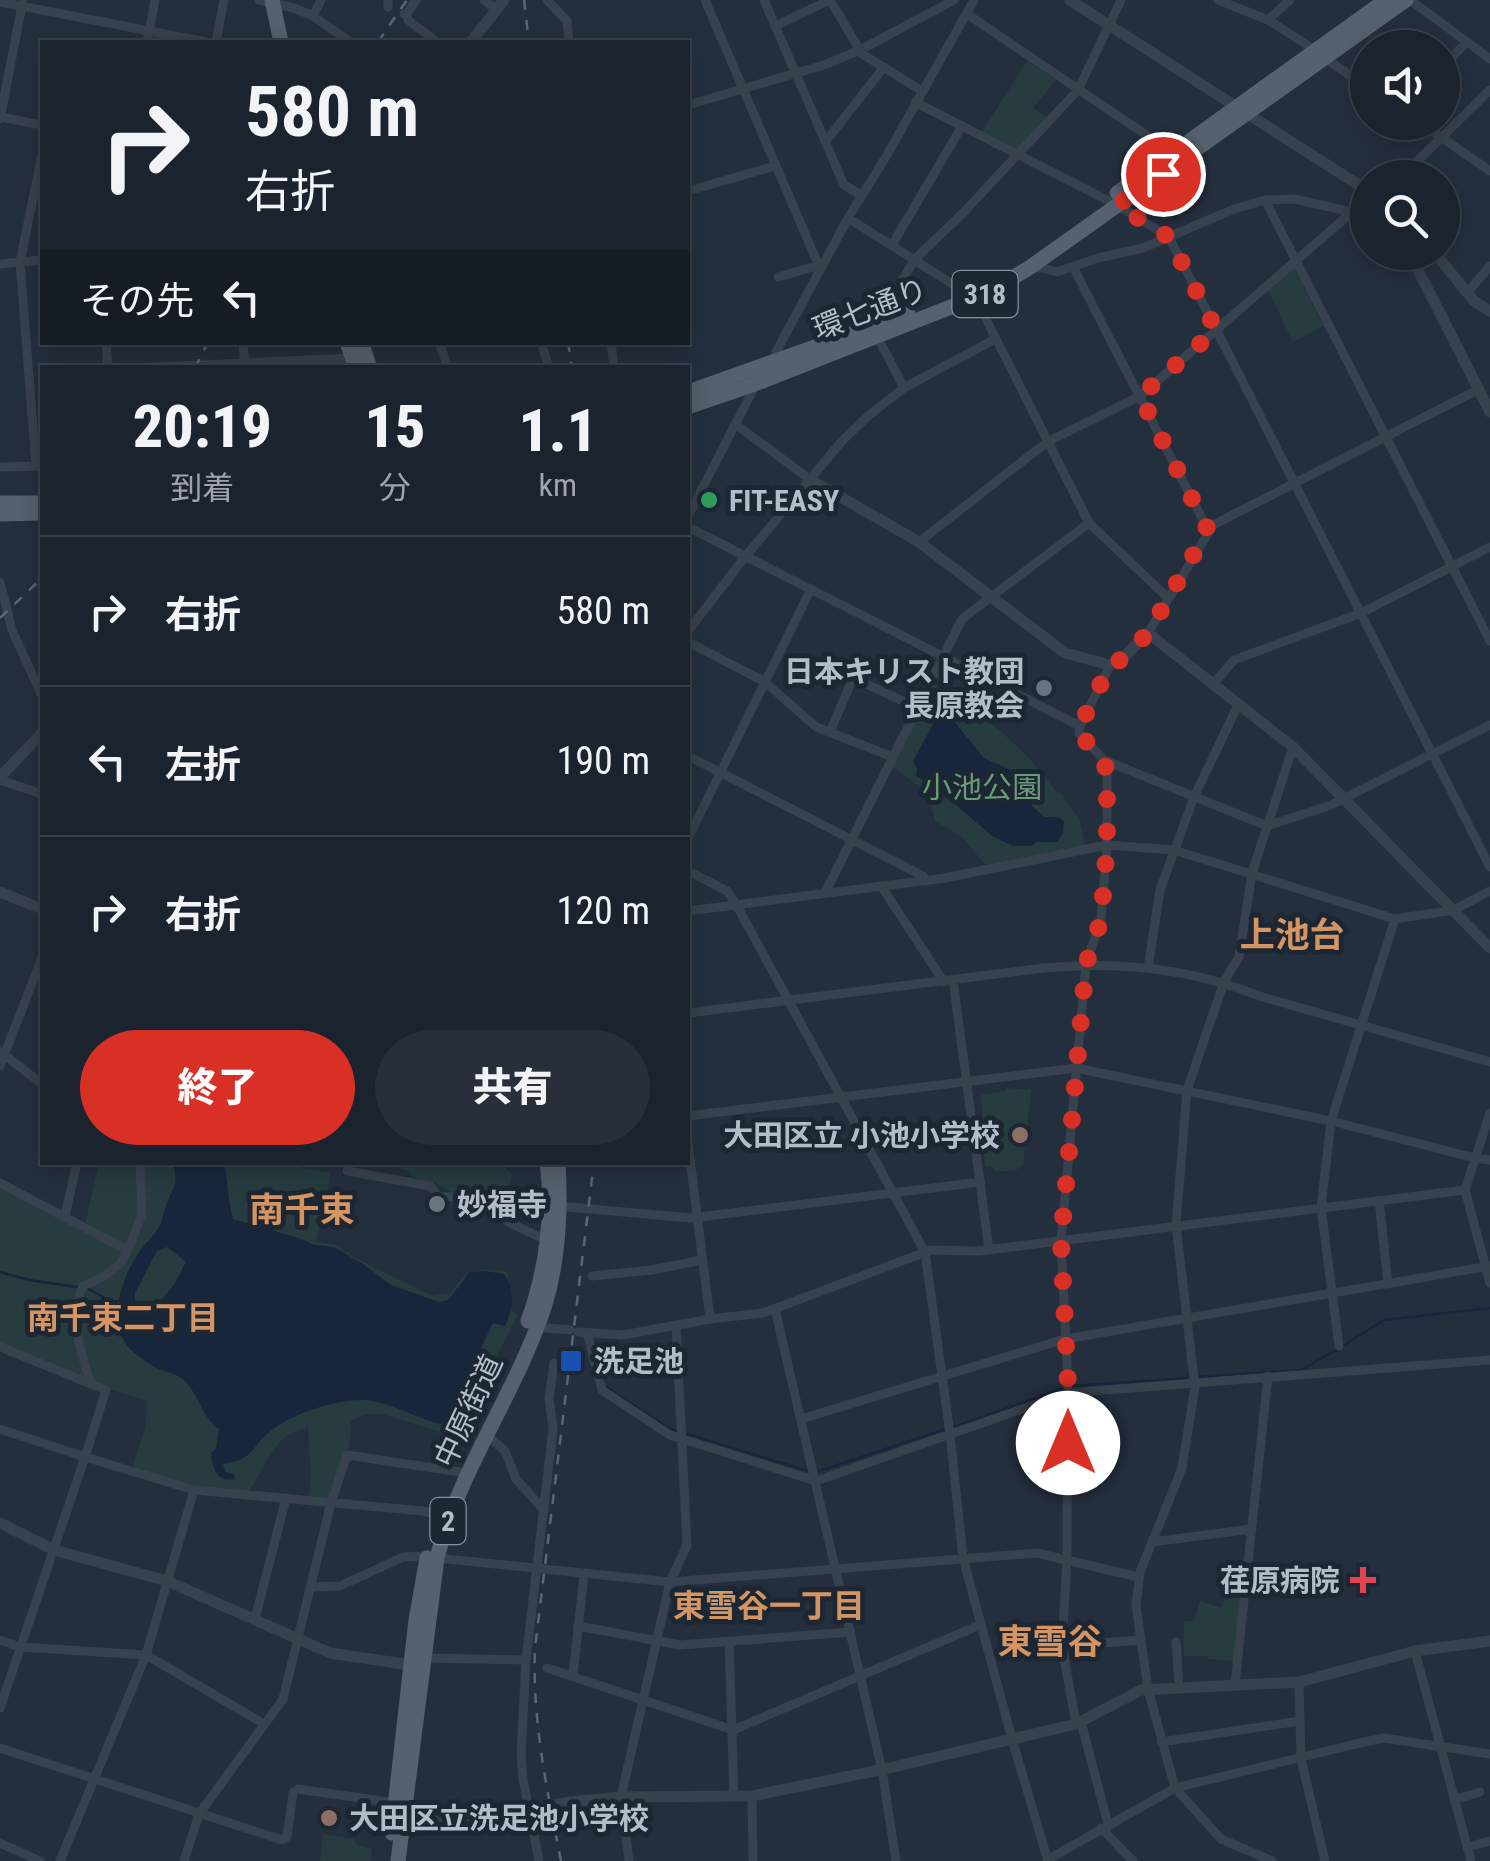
<!DOCTYPE html>
<html lang="ja">
<head>
<meta charset="utf-8">
<style>
  :root { --surface:#1b232e; --page:#282f3a; --text:#f1f3f6; --muted:#a0a4aa; --line:#39404a; --accent:#d93025 }
  body { margin:0; font-family:"Roboto Condensed","Noto Sans JP",sans-serif; background:var(--page); color:var(--text); height:100vh; display:flex; flex-direction:column; font-size:38px; white-space:nowrap }
  * { box-sizing:border-box; margin:0 }
  p { font-size:32px; color:var(--muted) }
  .icon { flex:none; width:55px; height:55px; fill:none; stroke:currentColor; stroke-width:2; stroke-linecap:round; stroke-linejoin:round }
  .map { position:relative; flex:1; overflow:hidden }
  .details { position:absolute; left:40px; top:365px; width:650px; height:800px; display:flex; flex-direction:column; background:var(--surface); border-radius:0px; box-shadow:0 5px 25px #0003,0 0 0 2px var(--line) }
  .details>* { flex:none }
  .banner { position:absolute; left:40px; top:40px; width:650px; height:305px; border-radius:0px; box-shadow:0 5px 25px #0003,0 0 0 2px var(--line); background:#1b232e; color:var(--text); overflow:hidden }
  .tools { position:absolute; left:1350px; top:30px; display:grid; gap:20px }
  .tools a { display:grid; place-items:center; width:110px; height:110px; border-radius:50%; background:var(--surface); box-shadow:0 5px 25px #0003,0 0 0 2px var(--line); font-size:50px }
  .pin { position:absolute; display:grid; place-items:center; width:85px; height:85px; color:#fff; margin:-42px; border:5px solid #fff; border-radius:50%; box-shadow:0 2px 10px #0007 }
  .me { position:absolute; width:110px; margin:-55px; rotate:0deg; stroke-linejoin:round; filter:drop-shadow(0 0 8px #0008) }
  .turn { display:flex; align-items:center; gap:35px; height:210px; padding:0 40px; font-size:45px }
  .turn .icon { width:130px; height:130px; stroke-width:2.5 }
  .turn b { display:block; font-size:70px; line-height:85px }
  .then { display:flex; align-items:center; height:95px; padding:0 40px; background:#0003; gap:20px; font-size:38px }
  .eta { display:flex; justify-content:space-evenly; align-items:center; height:170px; text-align:center }
  .eta b { font-size:60px; font-weight:800; line-height:70px }
  .cta { display:flex; gap:20px; margin-top:auto; padding:20px 40px }
  .cta a { flex:1; height:115px; border-radius:60px; background:var(--accent); color:#fff; font-size:40px; font-weight:800; line-height:115px; text-align:center }
  .cta a+a { background:var(--page); color:var(--text) }
  ul { padding:0; list-style:none }
  li { display:flex; align-items:center; gap:30px; height:150px; padding:0 40px; border-top:2px solid var(--line) }
  li div { flex:1 }
  li b { display:block; font-size:38px }
  li em { font-style:normal }
  .map>svg:first-child { display:block }
  .green { fill:#263c3f }
  .water { fill:#17263c; fill-rule:evenodd }
  .lines { fill:none; stroke-linecap:round; stroke-linejoin:round }
  .stream { stroke:#17263c; stroke-width:2.5 }
  .minor { stroke:#38414e; stroke-width:9 }
  .tertiary { stroke:#38414e; stroke-width:11 }
  .primary { stroke:#56606e; stroke-width:15 }
  .rail { stroke:#5a6575; stroke-width:2.5; stroke-dasharray:10 10; stroke-linecap:butt }
  .route { stroke:#d93025; stroke-width:18; stroke-dasharray:0 32.4 }
  .leisure-dot { fill:#2e9e5b; stroke:#1d2633; stroke-width:4 }
  .worship-dot { fill:#6b7280; stroke:#1d2633; stroke-width:4 }
  .education-dot { fill:#8d6e63; stroke:#1d2633; stroke-width:4 }
  .transit-dot { fill:#1a4fb4; stroke:#1d2633; stroke-width:4 }
  .health-dot { fill:#e0444e; stroke:#1d2633; stroke-width:4 }
  .labels { text-anchor:middle; dominant-baseline:central; stroke-width:10; stroke-linejoin:round; paint-order:stroke }
  .shield { fill:#1d2633; stroke:#878f9c; stroke-width:2.5 }
  .shield-label { font-size:28px; font-weight:bold; fill:#b4bcc9 }
  .street-label { font-size:30px; fill:#b4bcc9; stroke:#1d2633 }
  .poi-label { font-size:30px; font-weight:bold; fill:#b4bcc9; stroke:#1d2633; text-anchor:start }
  .park-label { font-size:30px; fill:#6b9a76; stroke:#1d2633 }
  .neighbourhood-label { font-size:32px; font-weight:bold; fill:#d59563; stroke:#1d2633 }
  .quarter-label { font-size:35px; font-weight:bold; fill:#d59563; stroke:#1d2633 }
</style>
</head>
<body>
<div class="map">
<svg width="1490" height="1861" viewBox="0 0 1490 1861">
  <rect width="100%" height="100%" fill="#242f3e"/>
  <g class="green">
    <polygon points="1027,61 1056,80 1033,108 1047,117 1018,149 982,132"/>
    <polygon points="1294,267 1323,326 1293,342 1268,290"/>
    <path d="M934,684C981,712 1026,748 1057,793L1060,792L1080,820L1086,849L989,869L962,837L935,821C928,785 917,787 892,766Z"/>
    <polygon points="1006,1088 1031,1090 1023,1165 1016,1170 996,1172 992,1166 985,1166 981,1095 1005,1091"/>
    <path d="M499,1162L512,1174L511,1182L504,1194L497,1196L488,1193V1196C470,1199 449,1195 435,1182C425,1182 411,1178 407,1170L401,1169L402,1163Z"/>
    <path d="M99,1163H297L302,1168L331,1173L316,1242L336,1245L359,1260L433,1296L451,1293C468,1267 478,1268 508,1272V1310L518,1314L484,1381L458,1437L382,1414H365L350,1421C354,1448 340,1471 330,1496L324,1499L308,1497L311,1478L308,1427C301,1430 291,1432 285,1437C269,1451 261,1475 248,1492L187,1487L131,1471L145,1429L147,1401L106,1388L0,1346V1187L84,1229Z"/>
    <polygon points="1229,1588 1242,1590 1234,1661 1208,1659 1207,1656 1184,1656 1184,1621 1194,1621 1200,1601 1221,1608"/>
    <polygon points="323,1834 354,1839 357,1845 372,1849 370,1861 320,1861"/>
  </g>
  <g class="water">
    <polygon points="938,715 949,715 984,758 1013,771 1024,784 1032,806 1044,817 1058,817 1064,821 1063,833 1057,842 1037,842 1032,846 1013,846 992,836 933,785 916,776 917,769 913,761"/>
    <path d="M173,1163H223C229,1179 227,1201 233,1219L302,1239L314,1245L334,1247L363,1264L391,1285L439,1302L448,1300L470,1272L486,1271L504,1274C516,1292 513,1308 505,1326L493,1323L479,1352L490,1359L463,1413L456,1412L450,1425C419,1423 391,1399 360,1400C331,1401 295,1413 272,1430C249,1447 257,1459 223,1464L225,1472L234,1474L235,1479C217,1483 212,1468 211,1453L216,1449L219,1429C201,1417 199,1394 184,1380C176,1373 165,1372 156,1368C148,1363 138,1356 131,1350C105,1324 122,1276 140,1251C146,1242 154,1237 159,1227C164,1218 164,1207 169,1198C177,1182 177,1181 173,1163ZM167,1247L186,1262L175,1283L154,1310L147,1312L135,1301V1293L157,1251Z"/>
  </g>
  <g class="lines">
    <g class="stream">
      <polyline points="0,1272 29,1280 77,1287"/>
      <polyline points="85,1287 103,1297 113,1318 118,1320"/>
      <polyline points="1344,1345 1384,1320 1490,1308"/>
      <polyline points="1197,1377 1301,1370 1338,1349"/>
      <polyline points="1072,1386 1189,1378"/>
      <polyline points="606,1387 670,1429 679,1432"/>
      <polyline points="954,1427 1064,1388"/>
      <polyline points="687,1434 808,1471"/>
      <polyline points="816,1472 946,1429"/>
    </g>
    <g class="minor">
      <polyline points="259,0 294,8 313,16 350,42"/>
      <polyline points="388,0 388,7"/>
      <polyline points="484,0 496,10"/>
      <polyline points="547,0 567,21 569,42"/>
      <polyline points="705,0 818,264"/>
      <polyline points="764,0 844,185 861,195"/>
      <polyline points="1218,0 1268,20 1315,50"/>
      <polyline points="1410,0 1490,59"/>
      <polyline points="0,2 206,42"/>
      <polyline points="404,14 407,14 416,0"/>
      <polyline points="407,14 408,20 437,42"/>
      <polyline points="967,14 1173,153"/>
      <polyline points="313,16 321,0"/>
      <polyline points="1268,20 1290,0"/>
      <polyline points="775,26 830,0 862,54 922,91"/>
      <polyline points="147,42 155,0"/>
      <polyline points="216,42 224,0"/>
      <polyline points="1325,58 1368,88"/>
      <polyline points="1442,67 1467,42"/>
      <polyline points="915,102 1107,200"/>
      <polyline points="688,105 824,65 860,50 954,0"/>
      <polyline points="0,117 42,125"/>
      <polyline points="0,119 23,0"/>
      <polyline points="1419,122 1490,171"/>
      <polyline points="826,141 884,67"/>
      <polyline points="1400,178 1490,90"/>
      <polyline points="688,191 775,166"/>
      <polyline points="1265,200 1490,641"/>
      <polyline points="1117,205 1169,237 1490,867"/>
      <polyline points="848,218 965,292"/>
      <polyline points="892,245 962,126"/>
      <polyline points="0,264 42,260"/>
      <polyline points="1073,267 1208,530"/>
      <polyline points="1030,268 1042,268 1057,272 1098,258 1143,248 1234,209 1265,200 1294,199 1352,212 1368,209"/>
      <polyline points="778,277 820,265"/>
      <polyline points="1467,293 1490,266"/>
      <polyline points="973,299 978,303 1089,523 1168,598"/>
      <polyline points="887,320 885,312 887,305 915,259 963,213 1078,90 1121,0"/>
      <polyline points="877,336 904,388"/>
      <polyline points="106,342 108,368"/>
      <polyline points="243,342 245,365"/>
      <polyline points="439,342 448,368"/>
      <polyline points="541,342 549,368"/>
      <polyline points="611,342 614,368"/>
      <polyline points="778,359 776,352 848,218 887,155 974,0"/>
      <polyline points="135,368 352,358"/>
      <polyline points="735,424 811,480"/>
      <polyline points="36,466 20,262 42,155"/>
      <polyline points="0,467 42,466"/>
      <polyline points="688,516 753,390 752,385"/>
      <polyline points="688,527 1080,726"/>
      <polyline points="919,542 1047,442 1140,396 1352,212"/>
      <polyline points="0,582 12,630 42,696"/>
      <polyline points="688,631 745,557 842,441 868,416 904,388 995,339"/>
      <polyline points="1148,633 1213,525 1479,389"/>
      <polyline points="688,642 765,682 816,727 893,757"/>
      <polyline points="1110,665 1080,726 1079,733 1104,760 1267,826 1331,805 1490,725"/>
      <polyline points="1214,683 1234,660 1361,613 1490,547"/>
      <polyline points="830,732 853,678 918,708"/>
      <polyline points="688,756 923,876 926,881"/>
      <polyline points="0,780 42,794"/>
      <polyline points="688,838 811,589"/>
      <polyline points="688,871 727,891 736,904 925,1252 950,1434 963,1558 1012,1739 1048,1861"/>
      <polyline points="881,886 944,982"/>
      <polyline points="825,893 962,619 1089,523"/>
      <polyline points="688,911 945,878 1107,845 1174,850 1395,919 1454,910 1490,891"/>
      <polyline points="1148,968 1160,890 1194,797 1239,703"/>
      <polyline points="953,980 989,1250"/>
      <path d="M688,1013L1043,968C1116,961 1191,968 1259,996L1490,1062"/>
      <polyline points="1,1052 42,1084"/>
      <polyline points="0,1066 42,958"/>
      <polyline points="1490,1113 1465,1190 1490,1283"/>
      <polyline points="688,1116 1076,1068 1331,1121 1475,1158 1490,1160"/>
      <polyline points="688,1143 710,1319"/>
      <polyline points="349,1162 347,1171 430,1186 439,1197 478,1196 508,1222 546,1240"/>
      <polyline points="0,1183 127,1250"/>
      <polyline points="1379,1200 1388,1284"/>
      <polyline points="557,1206 691,1218 981,1182"/>
      <polyline points="65,1216 77,1162"/>
      <polyline points="592,1276 652,1270 702,1260"/>
      <polyline points="775,1309 882,1770 896,1861"/>
      <polyline points="534,1323 546,1328 570,1330"/>
      <polyline points="578,1332 623,1335 710,1319 763,1313 931,1250 979,1251 1465,1190"/>
      <polyline points="587,1333 602,1390 670,1435 816,1481 1068,1393 1490,1360"/>
      <polyline points="1339,1346 1321,1208 1331,1121 1395,919"/>
      <polyline points="0,1347 106,1390 85,1457 194,1490 423,1511 440,1515"/>
      <path d="M90,1383C81,1349 68,1321 83,1286L103,1277L121,1263L131,1243L142,1213L140,1162"/>
      <polyline points="801,1419 1065,1339 1490,1266"/>
      <polyline points="0,1429 85,1457 0,1708"/>
      <polyline points="487,1435 505,1451 516,1479 544,1510"/>
      <polyline points="1152,1542 1252,1529"/>
      <polyline points="437,1558 670,1582 1037,1553 1138,1577"/>
      <polyline points="311,1587 340,1586 403,1557 427,1556"/>
      <polyline points="255,1619 286,1498"/>
      <polyline points="578,1626 680,1645 851,1632"/>
      <polyline points="0,1640 20,1647 146,1655 264,1724"/>
      <polyline points="729,1641 734,1796"/>
      <polyline points="1176,1642 1179,1687"/>
      <polyline points="1062,1646 1141,1640"/>
      <polyline points="1415,1651 1471,1861"/>
      <polyline points="423,1661 431,1658 526,1660"/>
      <polyline points="547,1668 733,1730 980,1625"/>
      <polyline points="573,1675 584,1574"/>
      <polyline points="1299,1682 1301,1759 1325,1861"/>
      <polyline points="1235,1684 1268,1376"/>
      <polyline points="1081,1722 1108,1824"/>
      <polyline points="1076,1724 1062,1646 1067,1559 1068,1385 1061,1241 1086,964 1101,920 1107,845 1107,776 1104,760"/>
      <polyline points="1161,1742 1300,1721"/>
      <polyline points="0,1748 282,1840 287,1837 293,1793 298,1789 395,1803"/>
      <polyline points="752,1796 753,1861"/>
      <polyline points="1454,1800 1480,1792"/>
      <polyline points="1101,1828 1133,1861"/>
      <polyline points="0,1843 40,1861"/>
      <polyline points="1467,1847 1490,1841"/>
      <polyline points="1047,1860 1175,1788 1360,1743 1384,1738 1490,1754"/>
      <polyline points="60,1861 146,1655 194,1490"/>
      <polyline points="184,1861 199,1814 283,1699 331,1503 347,1455 460,1472"/>
      <polyline points="539,1861 523,1779 521,1754 526,1660 553,1429 549,1398 554,1363"/>
      <polyline points="629,1861 621,1797 670,1582 687,1545 676,1326"/>
      <polyline points="1272,1861 1221,1839 1175,1788 1148,1689 1136,1605 1140,1572 1182,1468 1195,1387 1176,1225 1187,1090 1224,982 1239,957 1252,873 1293,747"/>
    </g>
    <g class="tertiary">
      <polyline points="1070,0 1368,191"/>
      <polyline points="471,42 504,0"/>
      <polyline points="1409,252 1490,412"/>
      <polyline points="1434,252 1474,301 1490,311"/>
      <polyline points="811,480 919,542 1065,653 1110,665 1122,659 1148,633 1293,747 1490,948"/>
      <polyline points="0,777 42,733"/>
      <polyline points="0,892 42,909"/>
      <polyline points="0,1523 54,1550 167,1581 330,1653 411,1665"/>
      <polyline points="397,1823 530,1809 571,1802 621,1797 752,1796 889,1768 1076,1724 1141,1690 1299,1682 1415,1651 1490,1641"/>
    </g>
    <g class="primary">
      <polyline points="272,0 281,42"/>
      <polyline points="1117,193 1386,0"/>
      <polyline points="347,342 356,368"/>
      <polyline points="361,342 370,368"/>
      <polyline points="688,392 908,314"/>
      <polyline points="688,407 752,385 989,292 1029,268 1406,0"/>
      <polyline points="0,503 42,503"/>
      <polyline points="0,514 42,513"/>
      <path d="M528,1321C546,1272 554,1214 547,1162"/>
      <polyline points="392,1833 416,1620 427,1558"/>
      <path d="M398,1861L437,1558C459,1470 515,1395 544,1308C559,1261 561,1212 558,1162"/>
    </g>
    <g class="rail">
      <polyline points="524,0 529,42"/>
      <polyline points="378,42 407,0"/>
      <polyline points="568,342 572,368"/>
      <polyline points="195,368 208,342"/>
      <polyline points="0,618 42,578"/>
      <path d="M561,1861C547,1790 532,1721 535,1648L594,1162"/>
    </g>
  </g>
  <g class="lines">
    <polyline class="route" points="1068,1443 1068,1384 1061,1241 1086,964 1101,920 1107,845 1107,776 1104,760 1079,734 1080,726 1110,665 1122,659 1148,633 1208,530 1140,396 1216,330 1169,237 1117,205 1163,174"/>
  </g>
  <circle class="leisure-dot" cx="709" cy="500" r="10"/>
  <g class="worship-dot">
    <circle cx="1044" cy="688" r="10"/>
    <circle cx="437" cy="1204" r="10"/>
  </g>
  <g class="education-dot">
    <circle cx="1020" cy="1135" r="10"/>
    <circle cx="329" cy="1818" r="10"/>
  </g>
  <rect class="transit-dot" x="559" y="1349" width="24" height="24" rx="5"/>
  <path class="health-dot" d="M1358 1565h10v10h10v10h-10v10h-10v-10h-10v-10h10z"/>
  <g class="labels">
    <g class="shield">
      <rect x="952.5" y="271" width="65" height="46" rx="8"/>
      <rect x="430.5" y="1498" width="35" height="46" rx="8"/>
    </g>
    <g class="shield-label">
      <text x="985" y="294">318</text>
      <text x="448" y="1521">2</text>
    </g>
    <g class="street-label">
      <text transform="translate(870 309) rotate(-21)">環七通り</text>
      <text transform="translate(468 1411) rotate(-65)">中原街道</text>
    </g>
    <g class="poi-label">
      <text x="729" y="500">FIT-EASY</text>
      <text x="1024" y="671" text-anchor="end">日本キリスト教団<tspan x="1024" dy="34">長原教会</tspan></text>
      <text x="1000" y="1135" text-anchor="end">大田区立 小池小学校</text>
      <text x="457" y="1204">妙福寺</text>
      <text x="594" y="1361">洗足池</text>
      <text x="1340" y="1580" text-anchor="end">荏原病院</text>
      <text x="349" y="1818">大田区立洗足池小学校</text>
    </g>
    <g class="park-label">
      <text x="982" y="787">小池公園</text>
    </g>
    <g class="neighbourhood-label">
      <text x="123" y="1318">南千束二丁目</text>
      <text x="769" y="1606">東雪谷一丁目</text>
    </g>
    <g class="quarter-label">
      <text x="1292" y="935">上池台</text>
      <text x="302" y="1210">南千束</text>
      <text x="1050" y="1642">東雪谷</text>
    </g>
  </g>
</svg>
<div class="tools">
<a><svg class="icon" aria-label="sound" viewBox="0 0 24 24"><path d="M4 9h4l5-4v14l-5-4H4zM17 9q2 3 0 6"/></svg></a>
<a><svg class="icon" aria-label="search" viewBox="0 0 24 24"><circle cx="10" cy="10" r="6"/><path d="M15 15l6 6"/></svg></a>
</div>
<div class="pin" style="left:1163px;top:174px;background:#d93025"><svg class="icon" aria-label="arrive" viewBox="0 0 24 24"><path d="M6 21V4h12l-3 4 3 4H6"/></svg></div>
<svg class="me" style="left:1068px;top:1443px" viewBox="-20 -20 40 40"><circle r="19" fill="#fff"/><path d="M0-13L10 11 0 6-10 11z" fill="#d93025"/></svg>
<div class="banner">
<div class="turn"><svg class="icon" aria-label="right" viewBox="0 0 24 24"><path d="M7 20v-9h11M14 6l5 5-5 5"/></svg><div><b>580 m</b>右折</div></div>
<div class="then">その先<svg class="icon" aria-label="left" viewBox="0 0 24 24"><path d="M17 20v-9H6M10 6l-5 5 5 5"/></svg></div>
</div>
<section class="details">
<div class="eta">
<div><b>20:19</b><p>到着</p></div>
<div><b>15</b><p>分</p></div>
<div><b>1.1</b><p>km</p></div>
</div>
<ul>
<li><svg class="icon" aria-label="right" viewBox="0 0 24 24"><path d="M7 20v-9h11M14 6l5 5-5 5"/></svg><div><b>右折</b></div><em>580 m</em></li>
<li><svg class="icon" aria-label="left" viewBox="0 0 24 24"><path d="M17 20v-9H6M10 6l-5 5 5 5"/></svg><div><b>左折</b></div><em>190 m</em></li>
<li><svg class="icon" aria-label="right" viewBox="0 0 24 24"><path d="M7 20v-9h11M14 6l5 5-5 5"/></svg><div><b>右折</b></div><em>120 m</em></li>
</ul>
<div class="cta"><a>終了</a><a>共有</a></div>
</section>
</div>
</body>
</html>
